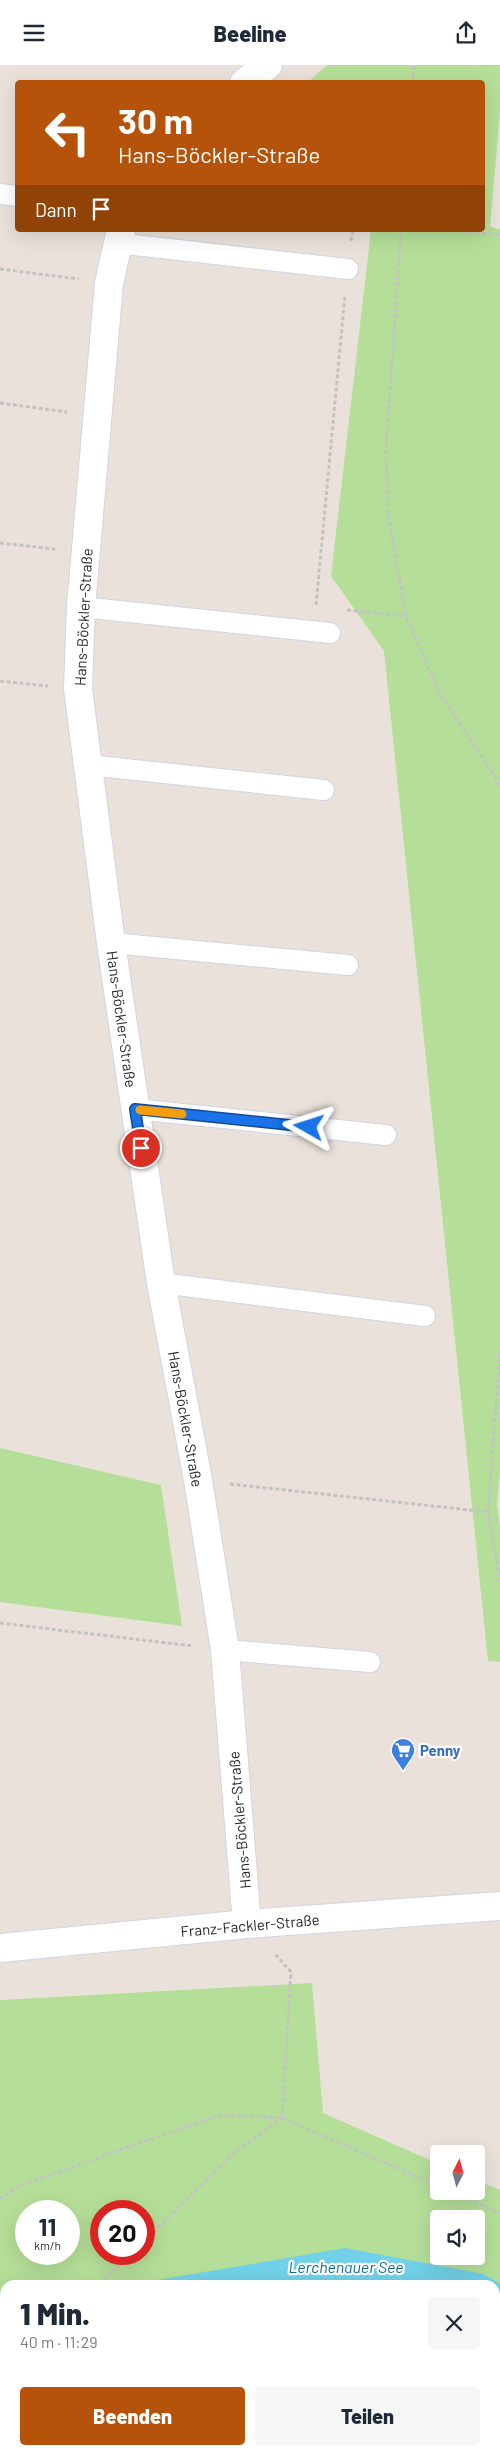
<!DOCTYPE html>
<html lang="de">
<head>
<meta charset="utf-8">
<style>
  :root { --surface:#fff; --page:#f6f6f7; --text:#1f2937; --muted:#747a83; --accent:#b45309 }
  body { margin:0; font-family:Barlow,sans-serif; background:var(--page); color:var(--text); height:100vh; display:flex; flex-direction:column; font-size:19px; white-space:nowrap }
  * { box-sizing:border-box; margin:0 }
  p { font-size:16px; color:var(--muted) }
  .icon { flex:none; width:28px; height:28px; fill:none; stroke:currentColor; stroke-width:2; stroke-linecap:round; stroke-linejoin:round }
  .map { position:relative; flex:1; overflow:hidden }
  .drawer { position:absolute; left:0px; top:2215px; width:500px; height:175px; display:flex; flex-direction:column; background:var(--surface); border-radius:15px 15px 0 0; box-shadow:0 5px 20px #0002 }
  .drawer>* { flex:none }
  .guide { position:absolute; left:15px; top:15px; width:470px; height:152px; border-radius:5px; box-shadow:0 5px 20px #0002; background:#b45309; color:#fff; overflow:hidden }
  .needle { width:32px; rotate:6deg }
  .controls { position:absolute; left:430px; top:2080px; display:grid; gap:10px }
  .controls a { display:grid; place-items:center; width:55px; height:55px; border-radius:5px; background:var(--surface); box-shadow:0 5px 20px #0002; font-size:25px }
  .speed { position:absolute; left:15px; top:2135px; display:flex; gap:10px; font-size:25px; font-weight:700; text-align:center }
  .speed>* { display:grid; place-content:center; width:65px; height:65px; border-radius:50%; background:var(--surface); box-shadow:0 5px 20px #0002; line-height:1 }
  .speed small { font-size:12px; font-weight:400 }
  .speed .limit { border:8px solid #d22; background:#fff; color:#111 }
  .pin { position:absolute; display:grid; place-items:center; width:42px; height:42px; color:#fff; margin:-21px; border:2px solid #fff; border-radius:50%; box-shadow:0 1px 5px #0007 }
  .me { position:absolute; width:55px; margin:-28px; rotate:276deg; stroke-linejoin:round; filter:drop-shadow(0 0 4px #0008) }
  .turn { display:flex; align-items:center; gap:18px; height:105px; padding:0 20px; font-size:22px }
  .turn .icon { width:65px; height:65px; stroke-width:2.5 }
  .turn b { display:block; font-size:35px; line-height:42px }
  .then { display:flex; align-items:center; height:48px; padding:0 20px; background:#0003; gap:10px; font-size:19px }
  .round { display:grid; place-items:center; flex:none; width:52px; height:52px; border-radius:5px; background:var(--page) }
  .summary { display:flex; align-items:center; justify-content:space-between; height:85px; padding:0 20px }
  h1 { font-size:30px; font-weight:800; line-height:38px }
  .action { display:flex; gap:10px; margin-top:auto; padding:10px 20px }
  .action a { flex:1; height:58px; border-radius:5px; background:var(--accent); color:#fff; font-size:20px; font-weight:800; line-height:58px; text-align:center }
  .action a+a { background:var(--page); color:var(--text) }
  header { display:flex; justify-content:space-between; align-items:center; height:65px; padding:0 20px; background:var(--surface); font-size:22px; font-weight:800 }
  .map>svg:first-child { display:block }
  .green { fill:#b5df98; fill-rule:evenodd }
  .water { fill:#71d1e8 }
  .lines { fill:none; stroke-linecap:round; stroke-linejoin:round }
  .service-casing { stroke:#d0d4e1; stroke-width:22 }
  .minor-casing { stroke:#d0d4e1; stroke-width:30 }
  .tertiary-casing { stroke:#d0d4e1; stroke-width:30 }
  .path { stroke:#c3c3c3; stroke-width:3; stroke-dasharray:4 2.5; stroke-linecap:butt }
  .service { stroke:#fff; stroke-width:20 }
  .minor { stroke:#fff; stroke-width:28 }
  .tertiary { stroke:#fff; stroke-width:28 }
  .route-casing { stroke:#114b97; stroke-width:12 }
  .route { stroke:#1a73e8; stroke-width:9 }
  .slow { stroke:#f59e0b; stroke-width:9 }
  .labels { text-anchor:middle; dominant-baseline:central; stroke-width:4.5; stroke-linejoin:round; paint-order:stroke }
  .street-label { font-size:15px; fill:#282828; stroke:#fff }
  .shop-label { font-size:15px; font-weight:bold; fill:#366cbe; stroke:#fff; text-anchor:start }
  .water-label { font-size:16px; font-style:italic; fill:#136f91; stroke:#fff }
</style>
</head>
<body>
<header><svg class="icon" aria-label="menu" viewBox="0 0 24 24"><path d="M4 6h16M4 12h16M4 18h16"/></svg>Beeline<svg class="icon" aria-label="share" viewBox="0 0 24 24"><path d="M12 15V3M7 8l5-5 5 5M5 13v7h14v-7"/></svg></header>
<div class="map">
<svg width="500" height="2390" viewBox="0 0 500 2390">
  <rect width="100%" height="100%" fill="#eae2da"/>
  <g class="green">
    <polygon points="327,0 500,0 500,48 490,162 500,164 500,1406 497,1440 500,1461 500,1597 488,1596 384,586 331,511 371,165 482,165 482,18 308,17"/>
    <polygon points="0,1383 161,1420 182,1561 0,1537"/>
    <path d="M312,1918L323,2048L439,2099V2126H476V2115L500,2125V2390H0V1935ZM26,2146H69V2189H26ZM101,2146H144V2189H101ZM439,2154H476V2191H439ZM5,2220H495V2385H5Z"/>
  </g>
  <polygon class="water" points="345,2183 484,2209 500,2219 500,2390 36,2390 38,2385 495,2385 495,2220 146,2220 152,2216"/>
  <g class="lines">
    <g class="service-casing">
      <g id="service">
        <polyline points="0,129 18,131"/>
        <polyline points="116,178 348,204"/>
        <polyline points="81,542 330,568"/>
        <polyline points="88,700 324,725"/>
        <polyline points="111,878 348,900"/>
        <polyline points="135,1044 386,1070"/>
        <polyline points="161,1218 425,1251"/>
        <polyline points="225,1585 370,1597"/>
      </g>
    </g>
    <g class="minor-casing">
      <g id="minor">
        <polyline points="244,18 268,0"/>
        <polyline points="121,165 109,218 81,542 78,624 111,878 161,1218 198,1415 225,1585 247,1859"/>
      </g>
    </g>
    <g class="tertiary-casing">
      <polyline id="tertiary" points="0,1883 247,1859 500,1841"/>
    </g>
    <g class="path">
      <polyline points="413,18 414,0"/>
      <polyline points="401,165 386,386 389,455 406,551 439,626 500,720"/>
      <polyline points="450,165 500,170"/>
      <polyline points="351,176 353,165"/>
      <polyline points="0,204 79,214"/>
      <polyline points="0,338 67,347"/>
      <polyline points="0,478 55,484"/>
      <polyline points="316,540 345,230"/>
      <polyline points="347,545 406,551"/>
      <polyline points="0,616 48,621"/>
      <polyline points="500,1288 488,1447 500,1516"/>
      <polyline points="230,1419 488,1447"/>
      <polyline points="0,1558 193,1581"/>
      <polyline points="451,2126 500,2148"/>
      <polyline points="0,2134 19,2121 219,2050 282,2053 439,2121"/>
      <polyline points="144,2176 234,2088 282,2053 291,1907 275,1889"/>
      <polyline points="99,2220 131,2189"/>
      <polyline points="0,2330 5,2323"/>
    </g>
    <use href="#service" class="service"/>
    <use href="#minor" class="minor"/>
    <use href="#tertiary" class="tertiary"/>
  </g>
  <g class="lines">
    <g class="route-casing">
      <polyline id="route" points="141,1083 135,1044 309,1062"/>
    </g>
    <use href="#route" class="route"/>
    <polyline class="slow" points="140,1045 182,1049"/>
  </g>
  <defs>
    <g id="supermarket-pin" transform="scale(1.25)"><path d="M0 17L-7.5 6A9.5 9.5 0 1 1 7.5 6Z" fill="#3f7fe0" stroke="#fff"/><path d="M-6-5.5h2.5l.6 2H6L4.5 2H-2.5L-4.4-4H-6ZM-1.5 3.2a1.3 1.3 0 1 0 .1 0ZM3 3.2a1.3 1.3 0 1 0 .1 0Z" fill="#fff"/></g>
  </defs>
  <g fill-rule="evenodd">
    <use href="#supermarket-pin" x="403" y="1685"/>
  </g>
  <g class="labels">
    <g class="street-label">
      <text transform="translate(83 552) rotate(-87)">Hans-Böckler-Straße</text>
      <text transform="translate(122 954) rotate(82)">Hans-Böckler-Straße</text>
      <text transform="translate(186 1354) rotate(80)">Hans-Böckler-Straße</text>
      <text transform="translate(239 1755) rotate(-95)">Hans-Böckler-Straße</text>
      <text transform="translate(250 1860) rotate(-5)">Franz-Fackler-Straße</text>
    </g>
    <g class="shop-label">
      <text x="420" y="1685">Penny</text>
    </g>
    <g class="water-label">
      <text x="346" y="2201">Lerchenauer See</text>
    </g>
  </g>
</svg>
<div class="controls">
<a><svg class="needle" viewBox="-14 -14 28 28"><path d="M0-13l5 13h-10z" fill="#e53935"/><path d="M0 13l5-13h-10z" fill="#747a83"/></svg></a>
<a><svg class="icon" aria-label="sound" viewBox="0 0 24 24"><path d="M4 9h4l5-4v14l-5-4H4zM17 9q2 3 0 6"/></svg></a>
</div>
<div class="speed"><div>11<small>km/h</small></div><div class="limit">20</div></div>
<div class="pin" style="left:141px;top:1083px;background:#d93025"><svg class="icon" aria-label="arrive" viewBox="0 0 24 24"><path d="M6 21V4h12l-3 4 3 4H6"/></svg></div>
<svg class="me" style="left:309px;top:1062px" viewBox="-20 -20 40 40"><path d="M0-17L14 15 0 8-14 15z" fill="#1a73e8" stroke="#fff" stroke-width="4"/></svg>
<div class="guide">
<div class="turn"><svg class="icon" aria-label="left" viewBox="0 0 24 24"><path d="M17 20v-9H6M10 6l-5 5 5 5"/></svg><div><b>30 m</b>Hans-Böckler-Straße</div></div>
<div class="then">Dann<svg class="icon" aria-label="arrive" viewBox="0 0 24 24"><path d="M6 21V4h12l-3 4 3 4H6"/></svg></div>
</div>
<section class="drawer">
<div class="summary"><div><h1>1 Min.</h1><p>40 m · 11:29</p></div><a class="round"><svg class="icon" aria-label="close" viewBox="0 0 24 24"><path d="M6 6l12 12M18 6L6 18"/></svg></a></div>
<div class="action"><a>Beenden</a><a>Teilen</a></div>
</section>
</div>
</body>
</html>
